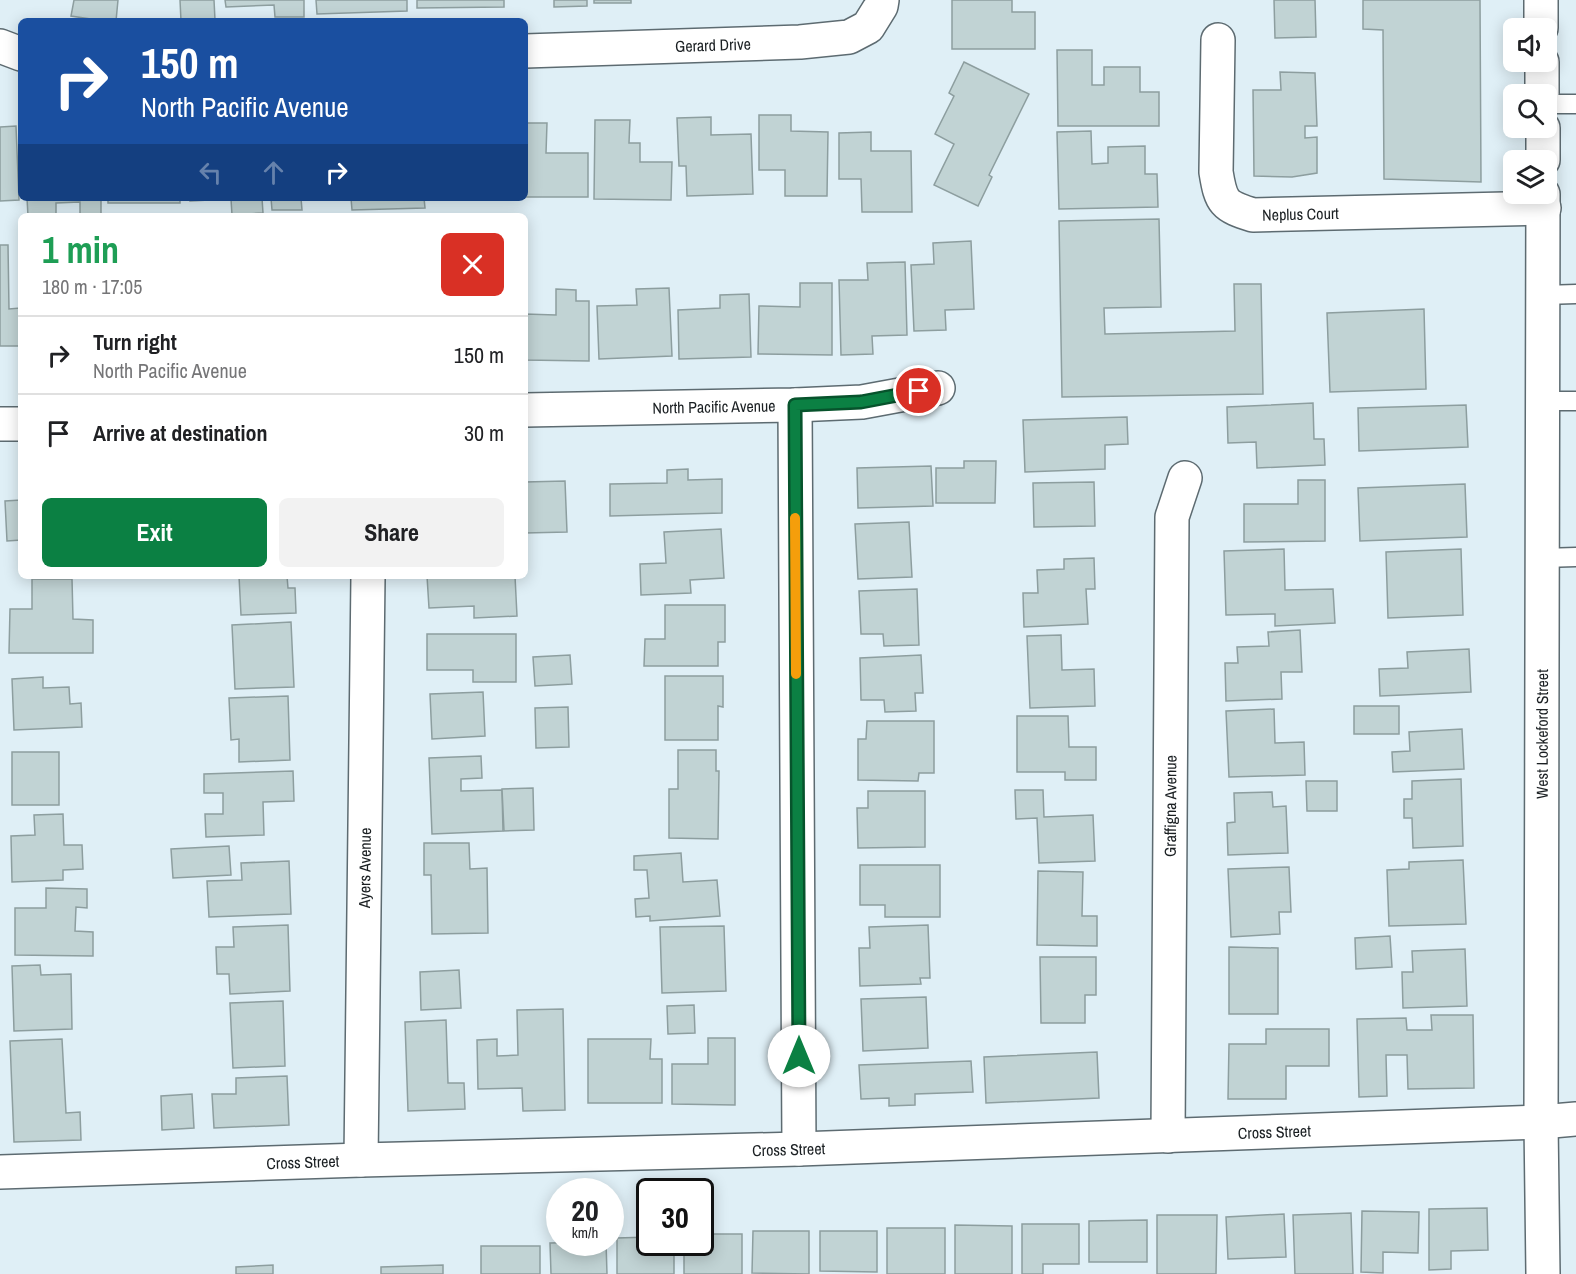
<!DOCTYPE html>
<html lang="en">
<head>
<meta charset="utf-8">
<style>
  :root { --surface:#fff; --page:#f2f2f2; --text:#202124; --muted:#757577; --line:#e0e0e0; --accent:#0b8043 }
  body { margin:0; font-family:"Archivo Narrow",sans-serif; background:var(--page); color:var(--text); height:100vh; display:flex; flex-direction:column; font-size:22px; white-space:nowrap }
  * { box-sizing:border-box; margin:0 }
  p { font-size:20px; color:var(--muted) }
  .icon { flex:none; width:33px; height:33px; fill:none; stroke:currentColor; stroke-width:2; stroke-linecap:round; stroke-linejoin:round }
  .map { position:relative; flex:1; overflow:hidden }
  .side { position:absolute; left:18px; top:213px; width:510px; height:366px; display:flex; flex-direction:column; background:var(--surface); border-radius:9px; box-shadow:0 3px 15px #0003 }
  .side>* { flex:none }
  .hud { position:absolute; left:18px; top:18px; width:510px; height:183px; border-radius:9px; box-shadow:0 3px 15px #0003; background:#1a4fa0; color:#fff; overflow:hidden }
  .fabs { position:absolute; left:1503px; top:18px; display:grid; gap:12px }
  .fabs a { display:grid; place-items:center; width:54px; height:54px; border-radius:9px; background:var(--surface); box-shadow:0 3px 15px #0003; font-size:30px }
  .speed { position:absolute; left:546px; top:1178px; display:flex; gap:12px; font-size:30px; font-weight:700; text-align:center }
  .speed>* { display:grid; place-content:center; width:78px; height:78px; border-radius:50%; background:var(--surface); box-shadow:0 3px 15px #0003; line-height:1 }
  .speed small { font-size:15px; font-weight:400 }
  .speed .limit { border:3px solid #111; border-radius:9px; background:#fff; color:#111 }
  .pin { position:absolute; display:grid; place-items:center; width:51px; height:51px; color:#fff; margin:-26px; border:3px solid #fff; border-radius:50%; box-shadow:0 2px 6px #0007 }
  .me { position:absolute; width:66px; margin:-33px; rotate:0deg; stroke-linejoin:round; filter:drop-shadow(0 0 4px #0008) }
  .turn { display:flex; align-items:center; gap:21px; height:126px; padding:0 24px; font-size:27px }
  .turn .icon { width:78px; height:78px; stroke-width:2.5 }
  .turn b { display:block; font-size:42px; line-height:51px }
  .lanes { display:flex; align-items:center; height:57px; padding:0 24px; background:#0003; justify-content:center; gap:30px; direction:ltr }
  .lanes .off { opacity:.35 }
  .round { display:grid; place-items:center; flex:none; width:63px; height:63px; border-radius:9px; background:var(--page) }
  .head { display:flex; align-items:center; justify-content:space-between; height:102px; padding:0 24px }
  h1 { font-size:36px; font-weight:700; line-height:45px; color:#1e9e55 }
  .primary-button { display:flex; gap:12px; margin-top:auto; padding:12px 24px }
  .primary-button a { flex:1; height:69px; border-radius:9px; background:var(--accent); color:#fff; font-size:24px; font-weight:700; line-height:69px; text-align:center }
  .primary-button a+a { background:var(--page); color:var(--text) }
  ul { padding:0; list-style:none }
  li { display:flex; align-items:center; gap:18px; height:78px; padding:0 24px; border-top:2px solid var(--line) }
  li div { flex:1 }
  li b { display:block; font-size:22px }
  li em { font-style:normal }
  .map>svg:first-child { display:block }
  .building { fill:#c1d3d4; stroke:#8d9e9f; stroke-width:1.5 }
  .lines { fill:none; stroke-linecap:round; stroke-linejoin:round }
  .service-casing { stroke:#5d6b71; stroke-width:21 }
  .minor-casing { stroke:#5d6b71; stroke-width:36 }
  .tertiary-casing { stroke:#5d6b71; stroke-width:36 }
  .service { stroke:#fff; stroke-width:18 }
  .minor { stroke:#fff; stroke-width:33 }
  .tertiary { stroke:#fff; stroke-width:33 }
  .route-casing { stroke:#07532c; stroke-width:15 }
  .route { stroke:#0b8043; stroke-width:10 }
  .slow { stroke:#f59e0b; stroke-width:10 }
  .labels { text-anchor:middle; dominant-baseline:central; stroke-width:4.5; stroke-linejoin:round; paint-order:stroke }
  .street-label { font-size:16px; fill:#1a1f22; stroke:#dfeff6 }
</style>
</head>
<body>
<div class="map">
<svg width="1576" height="1274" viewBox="0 0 1576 1274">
  <rect width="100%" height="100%" fill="#dfeff6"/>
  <g class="building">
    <polygon points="74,0 118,0 116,21 104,21 71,16"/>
    <polygon points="180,0 214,0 215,20 181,21"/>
    <polygon points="225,0 304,0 304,17 275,17 274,5 226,7"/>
    <polygon points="316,0 407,0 407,11 317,14"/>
    <polygon points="417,0 504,0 504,7 417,8"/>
    <polygon points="554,0 587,0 587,6 554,7"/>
    <rect x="594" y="0" width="37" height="3"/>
    <polygon points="952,0 1012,0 1012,12 1035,12 1035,49 952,49"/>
    <polygon points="1274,0 1315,0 1316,37 1275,38"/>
    <polygon points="1363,0 1480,0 1481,182 1384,179 1383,30 1363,29"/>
    <polygon points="1057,50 1092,50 1092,85 1104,85 1104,67 1140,67 1140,92 1159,92 1159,126 1058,126"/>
    <polygon points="964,62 1029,94 989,175 992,177 978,206 934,185 954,144 935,134 954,96 949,93"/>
    <polygon points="1280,72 1315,73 1317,126 1305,126 1305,138 1317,137 1317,173 1292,177 1254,176 1253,90 1281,90"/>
    <polygon points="759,115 791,115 791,131 828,132 827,196 785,196 785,170 759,170"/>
    <polygon points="711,117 711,135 751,134 753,194 687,196 686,166 679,166 677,118"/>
    <polygon points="595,120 630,120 629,143 640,143 640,162 672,162 671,200 594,199"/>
    <polygon points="525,123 547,123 546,153 588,153 588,197 525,197"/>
    <polygon points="16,126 19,200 0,201 0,127"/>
    <polygon points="1091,131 1092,164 1108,163 1108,147 1145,146 1145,174 1157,174 1158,207 1059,209 1057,132"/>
    <polygon points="871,132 871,151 911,151 912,212 862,212 861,179 839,179 839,133"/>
    <polygon points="27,198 101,198 101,216 80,216 80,202 56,203 56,216 28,216"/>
    <rect x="108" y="198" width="72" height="5"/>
    <polygon points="190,198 262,198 263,213 232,215 231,199 190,201"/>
    <polygon points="271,198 301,198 302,210 272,210"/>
    <polygon points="351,198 424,198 425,208 352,210"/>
    <polygon points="1159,219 1161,307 1104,308 1105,334 1235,331 1234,284 1261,284 1263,394 1062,397 1059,221"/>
    <polygon points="971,241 974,309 945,310 946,330 914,331 911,265 934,264 933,243"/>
    <polygon points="0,245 8,245 9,309 20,308 21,346 0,346"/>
    <polygon points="905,262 907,335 872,336 873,354 841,355 839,280 868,280 867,263"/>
    <polygon points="800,283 832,283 832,355 758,354 759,306 800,307"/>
    <polygon points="669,288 672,356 599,359 597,306 637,305 636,289"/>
    <polygon points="556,289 576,290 576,301 589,301 589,361 525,360 525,314 556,315"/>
    <polygon points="749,294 751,357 679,359 678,310 720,308 720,295"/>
    <polygon points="1424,309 1426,389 1330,392 1327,313"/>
    <polygon points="1313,403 1314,439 1324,439 1325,465 1257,468 1256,442 1228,443 1227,407"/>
    <polygon points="1466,405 1468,447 1359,451 1358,408"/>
    <polygon points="1127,417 1128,444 1105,445 1105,469 1025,472 1023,420"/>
    <polygon points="964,461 996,461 995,503 936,503 936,468 964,468"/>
    <polygon points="931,466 933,506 858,508 857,468"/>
    <polygon points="688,469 688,480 722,479 722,513 610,516 610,484 667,483 667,470"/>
    <polygon points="1298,480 1325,480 1325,541 1244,542 1244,504 1298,504"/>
    <polygon points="565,481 567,532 525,533 525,482"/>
    <polygon points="1094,482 1095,526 1034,527 1033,483"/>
    <polygon points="1465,484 1467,537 1360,541 1358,488"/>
    <polygon points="21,500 21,540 7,541 5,501"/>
    <polygon points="909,522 912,577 858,579 855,524"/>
    <polygon points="721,529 724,578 690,580 691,593 641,595 640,564 666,563 664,532"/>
    <polygon points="1284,549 1285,590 1333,589 1335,623 1275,626 1275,614 1226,615 1224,551"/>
    <polygon points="1461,549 1463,615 1388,618 1386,552"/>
    <polygon points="1094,558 1095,589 1086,589 1088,624 1024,627 1023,593 1038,593 1037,570 1064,569 1064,559"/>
    <polygon points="239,576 287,576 288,588 295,588 296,613 241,615"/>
    <polygon points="427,576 515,576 517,616 474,618 474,606 429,608"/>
    <polygon points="32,579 72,579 73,619 93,620 93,653 9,653 10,609 32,609"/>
    <polygon points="917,589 919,645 884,646 883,634 861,634 859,591"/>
    <polygon points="665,605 725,605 725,642 718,642 718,666 644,666 645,639 665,639"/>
    <polygon points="291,622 294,687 235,689 232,625"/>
    <polygon points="1300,630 1302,672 1281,672 1282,699 1226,701 1225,663 1238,663 1237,647 1269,646 1268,632"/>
    <polygon points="427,634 516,634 516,682 473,682 473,670 427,670"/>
    <polygon points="1061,635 1062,670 1094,669 1095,706 1030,708 1027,636"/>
    <polygon points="1469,649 1471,692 1380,696 1379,669 1408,668 1407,652"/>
    <polygon points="570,655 572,684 535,686 533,657"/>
    <polygon points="921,655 923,693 915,693 916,711 885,712 884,700 861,700 860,658"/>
    <polygon points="665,676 723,676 723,707 718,706 718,740 665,740"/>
    <polygon points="43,677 43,688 69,687 70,704 81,703 82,727 14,730 12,679"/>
    <polygon points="483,692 485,736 432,739 430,694"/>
    <polygon points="288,696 290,760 239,762 239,739 231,740 229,698"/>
    <rect x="1354" y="706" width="45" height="28"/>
    <polygon points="568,707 569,747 536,748 535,708"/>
    <polygon points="1274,709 1275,743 1304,742 1305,775 1229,777 1226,711"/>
    <polygon points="1017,716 1068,716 1069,747 1096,747 1096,780 1065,780 1065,772 1017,772"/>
    <polygon points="867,721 934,721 934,773 919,773 918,781 858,780 858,739 866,739"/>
    <polygon points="1462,729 1464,769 1393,772 1392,752 1410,751 1409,732"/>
    <polygon points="678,750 716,750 716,771 719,771 718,839 669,838 669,789 678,789"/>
    <rect x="12" y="752" width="47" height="53"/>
    <polygon points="481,756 482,778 461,779 461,791 502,790 503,831 432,834 429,758"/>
    <polygon points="293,771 294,801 263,802 264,835 206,837 205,814 223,814 223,793 204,793 204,774"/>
    <polygon points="1461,779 1463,846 1413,848 1412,818 1404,818 1404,799 1412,799 1412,781"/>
    <polygon points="1306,781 1337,781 1337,811 1307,811"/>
    <polygon points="533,788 534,830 504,831 502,789"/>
    <polygon points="1015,790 1043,790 1044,817 1093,815 1095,861 1039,863 1037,818 1016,819"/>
    <polygon points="868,791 925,791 925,847 858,848 857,808 868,808"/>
    <polygon points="1272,792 1273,807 1286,806 1288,853 1228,855 1227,823 1235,822 1234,793"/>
    <polygon points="63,814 64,845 82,845 83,869 63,870 63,880 12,882 11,836 35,835 34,815"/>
    <polygon points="424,843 469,843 470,869 487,868 488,933 432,934 431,875 424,875"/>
    <polygon points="229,846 231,875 173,878 171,849"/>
    <polygon points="681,853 683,882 717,880 720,916 650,921 650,916 636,917 635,899 649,898 647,870 634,870 634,856"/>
    <polygon points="1463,860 1466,924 1389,926 1387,870 1409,869 1409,862"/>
    <polygon points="289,861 291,914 209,917 207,881 242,880 241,863"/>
    <polygon points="860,865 940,865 940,917 885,917 885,905 860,905"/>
    <polygon points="1289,867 1291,912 1279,912 1280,934 1231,937 1228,869"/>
    <polygon points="1038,871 1083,872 1082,916 1097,916 1097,946 1037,945"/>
    <polygon points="46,888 87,889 87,908 76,907 75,931 93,932 93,956 15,955 15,908 46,908"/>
    <polygon points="288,925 290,991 230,994 229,974 217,974 216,947 234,947 233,927"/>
    <polygon points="928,925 930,978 920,978 921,984 860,986 859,948 870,948 869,927"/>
    <polygon points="724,926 726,991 662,993 660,927"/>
    <polygon points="1390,936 1392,967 1356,969 1355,938"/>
    <polygon points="1229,947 1278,948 1278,1014 1229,1014"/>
    <polygon points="1465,949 1467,1006 1403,1008 1402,972 1413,972 1412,951"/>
    <polygon points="1040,957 1096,957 1096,995 1085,995 1085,1023 1041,1023"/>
    <polygon points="40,965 41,975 71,974 72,1029 14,1031 12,966"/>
    <polygon points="459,970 461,1008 421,1010 420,972"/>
    <polygon points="926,997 928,1048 863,1051 861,999"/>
    <polygon points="283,1001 285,1066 233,1068 230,1003"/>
    <polygon points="694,1005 695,1033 668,1034 667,1006"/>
    <polygon points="563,1009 565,1110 523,1111 522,1088 478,1089 477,1040 497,1039 497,1056 518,1055 517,1010"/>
    <polygon points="1431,1015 1473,1015 1474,1088 1408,1089 1407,1055 1386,1055 1387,1096 1359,1097 1357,1019 1406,1018 1407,1030 1432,1030"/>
    <polygon points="446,1020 448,1083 464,1083 465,1109 408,1111 405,1022"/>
    <polygon points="1266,1029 1329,1029 1329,1066 1286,1066 1286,1099 1228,1099 1229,1044 1266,1044"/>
    <polygon points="708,1038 735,1038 735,1105 672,1104 672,1064 708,1064"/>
    <polygon points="62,1039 66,1113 80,1112 81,1140 14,1142 10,1041"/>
    <polygon points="588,1039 651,1039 650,1059 662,1059 662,1103 588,1103"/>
    <polygon points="1097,1052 1099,1098 986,1103 984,1057"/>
    <polygon points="971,1061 973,1092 915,1094 915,1105 889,1106 889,1098 861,1099 859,1065"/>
    <polygon points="287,1076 289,1125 214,1128 212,1094 236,1094 236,1078"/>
    <polygon points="192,1094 194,1128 162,1130 161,1096"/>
    <polygon points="1487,1208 1488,1250 1451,1251 1451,1269 1429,1270 1429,1209"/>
    <polygon points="1362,1211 1419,1212 1418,1253 1383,1252 1383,1273 1361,1272"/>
    <polygon points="1351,1213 1353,1274 1295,1274 1293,1215"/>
    <polygon points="1284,1214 1286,1257 1228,1259 1226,1217"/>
    <polygon points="1157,1215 1217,1215 1216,1274 1157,1274"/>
    <polygon points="1147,1220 1147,1262 1089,1262 1089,1221"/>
    <polygon points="1022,1224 1079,1224 1079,1264 1043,1264 1043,1274 1022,1274"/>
    <polygon points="955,1225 1012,1226 1012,1274 955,1274"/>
    <rect x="887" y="1228" width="58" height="46"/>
    <polygon points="753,1231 809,1231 809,1274 752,1273"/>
    <polygon points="820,1231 877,1231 877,1272 820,1271"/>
    <polygon points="700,1234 742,1234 742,1274 684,1274 684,1242 700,1242"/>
    <polygon points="650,1237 650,1242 674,1242 674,1274 617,1274 617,1238"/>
    <polygon points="606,1242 607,1274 551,1274 550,1243"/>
    <rect x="481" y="1246" width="59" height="28"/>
    <polygon points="273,1265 273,1274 236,1274 236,1267"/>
    <polygon points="443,1265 443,1274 381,1274 381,1267"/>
  </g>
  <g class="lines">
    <g class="service-casing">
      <g id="service">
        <polyline points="1546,104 1576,104"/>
        <polyline points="1544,295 1576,294"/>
        <polyline points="1544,401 1576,401"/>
        <polyline points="1543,558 1576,557"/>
      </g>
    </g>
    <g class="minor-casing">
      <g id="minor">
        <path id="s1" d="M1218,40L1216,172C1221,203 1224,206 1253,215L1544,208"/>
        <polyline points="0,46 21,54"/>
        <path id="s2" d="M525,51L800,42L849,37L868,27L881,6L882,0"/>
        <polyline points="795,405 799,1149"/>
        <path id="s3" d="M525,410L795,405L862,402L938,388"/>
        <polyline points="0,424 21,424"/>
        <path id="s4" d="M1168,1136L1172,517L1185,478"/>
        <path id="s5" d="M361,1160L368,576"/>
        <path id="s6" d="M0,1172L361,1160L799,1149L1541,1122L1576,1119"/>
      </g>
    </g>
    <g class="tertiary-casing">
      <g id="tertiary">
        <polyline points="1541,0 1541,28"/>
        <polyline points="1542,62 1542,94"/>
        <polyline points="1543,128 1543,160"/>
        <path id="s7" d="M1543,1274L1541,1122L1543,194"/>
      </g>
    </g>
    <use href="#service" class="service"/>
    <use href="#minor" class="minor"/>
    <use href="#tertiary" class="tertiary"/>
  </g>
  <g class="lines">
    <g class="route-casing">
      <polyline id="route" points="799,1056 795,405 861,402 919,391"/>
    </g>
    <use href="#route" class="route"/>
    <polyline class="slow" points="795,518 796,674"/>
  </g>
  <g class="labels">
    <g class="street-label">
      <text stroke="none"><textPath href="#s2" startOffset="188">Gerard Drive</textPath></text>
      <text stroke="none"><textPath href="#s1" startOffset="242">Neplus Court</textPath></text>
      <text stroke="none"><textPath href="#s3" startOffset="189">North Pacific Avenue</textPath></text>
      <text stroke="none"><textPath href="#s7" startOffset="540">West Lockeford Street</textPath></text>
      <text stroke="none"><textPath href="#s4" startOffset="330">Graffigna Avenue</textPath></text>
      <text stroke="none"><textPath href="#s5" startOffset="292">Ayers Avenue</textPath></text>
      <text stroke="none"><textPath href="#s6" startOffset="1275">Cross Street</textPath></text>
      <text stroke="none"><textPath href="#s6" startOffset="789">Cross Street</textPath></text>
      <text stroke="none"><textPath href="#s6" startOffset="303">Cross Street</textPath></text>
    </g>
  </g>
</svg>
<div class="fabs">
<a><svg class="icon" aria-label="sound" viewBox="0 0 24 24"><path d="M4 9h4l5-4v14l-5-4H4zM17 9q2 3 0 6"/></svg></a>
<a><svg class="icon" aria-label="search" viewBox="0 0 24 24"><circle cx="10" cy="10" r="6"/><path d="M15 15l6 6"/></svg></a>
<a><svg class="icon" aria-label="layers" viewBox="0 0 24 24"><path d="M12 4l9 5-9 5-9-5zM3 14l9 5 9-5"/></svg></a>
</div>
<div class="speed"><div>20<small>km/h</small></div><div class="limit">30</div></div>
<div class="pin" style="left:919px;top:391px;background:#d93025"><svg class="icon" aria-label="arrive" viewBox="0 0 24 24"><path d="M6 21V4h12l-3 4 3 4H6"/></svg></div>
<svg class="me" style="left:799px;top:1056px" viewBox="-20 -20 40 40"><circle r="19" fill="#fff"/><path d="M0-13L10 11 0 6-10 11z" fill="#0b8043"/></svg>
<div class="hud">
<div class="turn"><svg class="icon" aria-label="right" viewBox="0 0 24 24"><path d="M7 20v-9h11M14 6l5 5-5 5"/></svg><div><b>150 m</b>North Pacific Avenue</div></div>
<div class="lanes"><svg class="icon off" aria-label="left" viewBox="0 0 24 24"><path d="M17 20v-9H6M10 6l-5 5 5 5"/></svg><svg class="icon off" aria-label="ahead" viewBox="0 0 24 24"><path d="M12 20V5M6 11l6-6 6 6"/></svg><svg class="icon" aria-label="right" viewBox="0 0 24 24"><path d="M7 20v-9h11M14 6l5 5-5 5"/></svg></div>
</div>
<section class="side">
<div class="head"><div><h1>1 min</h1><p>180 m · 17:05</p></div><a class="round" style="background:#d93025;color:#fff"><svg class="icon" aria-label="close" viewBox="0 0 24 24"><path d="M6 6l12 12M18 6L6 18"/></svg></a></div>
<ul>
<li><svg class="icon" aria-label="right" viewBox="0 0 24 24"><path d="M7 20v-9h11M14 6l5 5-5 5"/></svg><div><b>Turn right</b><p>North Pacific Avenue</p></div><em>150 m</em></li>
<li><svg class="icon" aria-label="arrive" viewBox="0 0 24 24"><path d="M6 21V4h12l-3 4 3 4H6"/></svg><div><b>Arrive at destination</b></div><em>30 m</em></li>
</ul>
<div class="primary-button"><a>Exit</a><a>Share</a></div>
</section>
</div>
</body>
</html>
